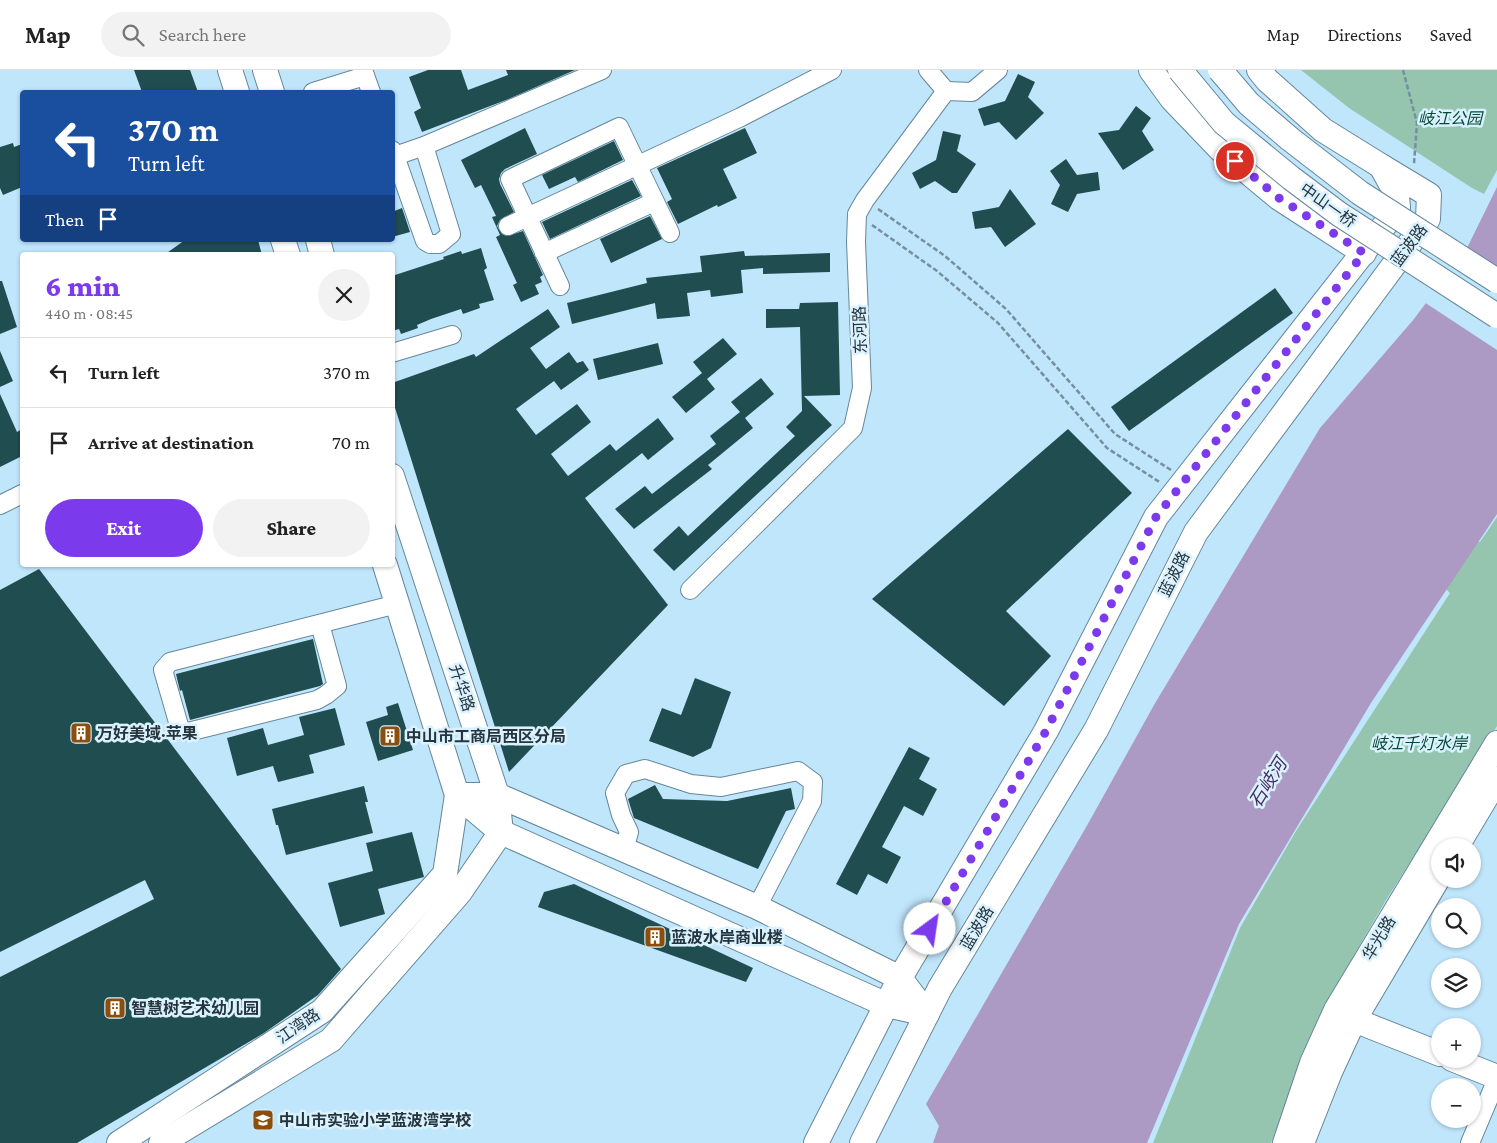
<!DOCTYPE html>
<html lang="en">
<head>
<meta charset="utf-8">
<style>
  :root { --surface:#fff; --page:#f2f2f2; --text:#222; --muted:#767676; --line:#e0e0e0; --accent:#7c3aed }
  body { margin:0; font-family:"Crimson Pro","Noto Sans SC",serif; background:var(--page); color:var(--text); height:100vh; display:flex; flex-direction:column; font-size:19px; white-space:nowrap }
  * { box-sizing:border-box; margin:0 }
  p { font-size:16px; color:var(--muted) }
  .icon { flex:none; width:28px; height:28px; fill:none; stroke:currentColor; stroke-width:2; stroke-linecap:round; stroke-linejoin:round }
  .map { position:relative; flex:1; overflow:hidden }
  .side { position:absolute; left:20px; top:182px; width:375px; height:315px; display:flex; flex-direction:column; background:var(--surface); border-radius:5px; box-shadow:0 1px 4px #0004 }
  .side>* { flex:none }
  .guide { position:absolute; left:20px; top:20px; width:375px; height:152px; border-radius:5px; box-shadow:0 1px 4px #0004; background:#1a4fa0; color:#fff; overflow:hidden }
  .tools { position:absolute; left:1431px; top:768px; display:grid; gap:10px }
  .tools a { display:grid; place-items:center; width:50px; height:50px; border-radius:50%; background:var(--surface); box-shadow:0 1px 4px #0004; font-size:25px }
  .pin { position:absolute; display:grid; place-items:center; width:42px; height:42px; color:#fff; margin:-21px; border:2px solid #fff; border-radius:50%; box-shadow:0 1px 5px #0007 }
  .me { position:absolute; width:55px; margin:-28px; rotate:31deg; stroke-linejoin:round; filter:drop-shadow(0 0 4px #0008) }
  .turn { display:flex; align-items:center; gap:18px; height:105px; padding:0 25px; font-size:22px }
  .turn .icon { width:65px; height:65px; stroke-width:2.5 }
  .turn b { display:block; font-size:35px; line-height:42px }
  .then { display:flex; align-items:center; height:48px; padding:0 25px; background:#0003; gap:10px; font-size:19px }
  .round { display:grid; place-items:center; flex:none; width:52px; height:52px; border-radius:26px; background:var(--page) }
  .overview { display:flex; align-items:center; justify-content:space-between; height:85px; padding:0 25px }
  h1 { font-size:30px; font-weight:800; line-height:38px; color:var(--accent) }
  .cta { display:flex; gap:10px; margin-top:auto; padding:10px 25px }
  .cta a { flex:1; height:58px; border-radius:30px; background:var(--accent); color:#fff; font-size:20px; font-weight:800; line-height:58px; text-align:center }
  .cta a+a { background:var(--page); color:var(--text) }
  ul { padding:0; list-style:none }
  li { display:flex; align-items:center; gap:15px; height:70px; padding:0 25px; border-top:1px solid var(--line) }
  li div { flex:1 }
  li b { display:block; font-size:19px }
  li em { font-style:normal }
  header { display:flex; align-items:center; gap:30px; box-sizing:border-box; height:70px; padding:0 25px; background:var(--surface); border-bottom:1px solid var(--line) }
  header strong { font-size:24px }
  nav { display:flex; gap:28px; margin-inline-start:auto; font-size:18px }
  .search { width:350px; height:45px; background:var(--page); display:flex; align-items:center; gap:12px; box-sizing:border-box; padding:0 18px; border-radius:28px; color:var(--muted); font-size:19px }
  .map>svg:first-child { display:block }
  .green { fill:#95c5af }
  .water { fill:#ac9ac5 }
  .pier { fill:#c0e6fc }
  .building { fill:#204d4f }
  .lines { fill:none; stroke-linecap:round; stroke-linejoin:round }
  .street-casing { stroke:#65879b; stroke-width:20 }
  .secondary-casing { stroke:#65879b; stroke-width:26 }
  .path { stroke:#748f9e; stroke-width:2.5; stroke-dasharray:5 2.5; stroke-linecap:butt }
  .street { stroke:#fff; stroke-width:18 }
  .secondary { stroke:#fff; stroke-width:24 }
  .secondary-bridge-casing { stroke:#65879b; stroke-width:26; stroke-linecap:butt }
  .secondary-bridge { stroke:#fff; stroke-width:24 }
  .route { stroke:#7c3aed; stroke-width:9; stroke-dasharray:0 16.2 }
  .labels { text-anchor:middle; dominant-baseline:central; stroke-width:5; stroke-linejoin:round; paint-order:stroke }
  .park-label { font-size:16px; font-style:italic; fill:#024a34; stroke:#daf1fe }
  .street-label { font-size:16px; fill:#25343d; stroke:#daf1fe }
  .poi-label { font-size:16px; font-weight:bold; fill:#25343d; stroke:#daf1fe; text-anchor:start }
  .water-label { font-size:18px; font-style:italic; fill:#452a61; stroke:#daf1fe }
</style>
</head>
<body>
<header>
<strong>Map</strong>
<div class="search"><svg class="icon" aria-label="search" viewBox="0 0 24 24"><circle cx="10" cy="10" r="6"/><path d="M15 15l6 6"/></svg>Search here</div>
<nav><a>Map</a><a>Directions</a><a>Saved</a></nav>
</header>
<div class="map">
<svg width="1497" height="1073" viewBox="0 0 1497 1073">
  <rect width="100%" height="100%" fill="#c0e6fc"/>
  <g class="green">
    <polygon points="1301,0 1497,0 1497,100 1484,124 1472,118 1349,38"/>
    <polygon points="1497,447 1497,656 1386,830 1325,935 1271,1073 1153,1073 1240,858 1296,761 1450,523 1439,512 1468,469 1480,472"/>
  </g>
  <polygon class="water" points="1497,117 1497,444 1371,633 1239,854 1147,1073 933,1073 939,1056 926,1034 1089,752 1154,635 1320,358 1414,249 1467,178"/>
  <polygon class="pier" points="1463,179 1497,201 1497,280 1424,232"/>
  <g class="building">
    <polygon points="134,0 190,0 198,22 142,22"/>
    <polygon points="428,0 461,0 468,20 508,5 506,0 575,0 506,30 422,62 414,42 421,38 409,7"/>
    <polygon points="1018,4 1035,12 1028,27 1044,43 1016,70 999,52 984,56 978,39 1005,31"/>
    <polygon points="1136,36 1151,48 1142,61 1154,80 1123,100 1098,63 1119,60"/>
    <polygon points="525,58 537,84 505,99 501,103 499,109 500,114 514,142 500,150 497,156 502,164 507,166 523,161 543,205 540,207 542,212 535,215 539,224 521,232 513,215 517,213 496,167 500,165 492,147 496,146 481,115 475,118 461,90"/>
    <polygon points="745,58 757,83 723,99 737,128 718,137 717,135 678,154 667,132 672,129 657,98"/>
    <polygon points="943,61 961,65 957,81 976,94 957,123 952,123 935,111 920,119 912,103 936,90"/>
    <polygon points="614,71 623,90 578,112 575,107 549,119 542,105"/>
    <polygon points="13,73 14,77 22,74 22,117 3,125 0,118 0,77"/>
    <polygon points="1066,89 1077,105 1098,102 1100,120 1077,124 1068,142 1051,134 1060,115 1050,101"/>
    <polygon points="632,110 641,126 550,169 542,152"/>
    <polygon points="1010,119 1036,154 1005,177 991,157 975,159 972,142 999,137"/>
    <polygon points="402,138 410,162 392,167 392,142"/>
    <polygon points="650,146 662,169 611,193 600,169"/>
    <polygon points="185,170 258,170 262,185 164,185"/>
    <polygon points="481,178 487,198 484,200 494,230 479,234 480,238 463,244 461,239 431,249 417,255 418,258 401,264 399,259 392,261 392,206 444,189 443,187 461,181 462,184"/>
    <polygon points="744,181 745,186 830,183 830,202 763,204 763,198 741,200 743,223 711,227 710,220 687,223 690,246 657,249 655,233 572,254 567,233 647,213 646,208 702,202 700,186"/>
    <polygon points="0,211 2,211 17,257 0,264"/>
    <polygon points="1275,218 1293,243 1129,361 1111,337"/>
    <polygon points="838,232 840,325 804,326 832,355 674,501 653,480 679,456 688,466 795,366 786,357 802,341 800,257 766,258 766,239 799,239 800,233"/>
    <polygon points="548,239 560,257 530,278 546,299 569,282 577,293 583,291 589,300 561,320 554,311 516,339 536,365 577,334 591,352 551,384 568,406 610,374 616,381 658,348 674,369 648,390 642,383 585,428 668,535 509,702 392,328 392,313 474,284 476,287"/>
    <polygon points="723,268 737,284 707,309 715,319 686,343 672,327 702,303 693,292"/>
    <polygon points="658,273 663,294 598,310 593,289"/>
    <polygon points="0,281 13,311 0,317"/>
    <polygon points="761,308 774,324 745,348 753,358 708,395 712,399 634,459 615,439 645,416 652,424 716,374 710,366 740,342 731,332"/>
    <polygon points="0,324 17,362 22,359 22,386 0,397"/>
    <polygon points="1068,359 1132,423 1006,541 1051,586 1004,636 872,529"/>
    <polygon points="39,499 341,899 318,925 264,963 77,1073 0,1073 0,907 154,829 145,810 0,882 0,520"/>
    <polygon points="313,569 323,614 320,616 190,650 182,620 180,621 176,604"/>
    <polygon points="695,608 731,622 711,678 693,687 649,671 662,638 681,645"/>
    <polygon points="398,633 413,680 378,691 366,652 388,645 386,637"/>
    <polygon points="335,638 345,675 309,685 314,703 278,712 273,696 237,706 227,668 263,658 268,675 304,665 299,647"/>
    <polygon points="909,677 930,688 919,709 937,719 923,746 904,736 882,777 901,787 887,814 868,804 857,825 836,814"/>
    <polygon points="655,715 663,729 727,731 791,718 795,739 786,741 758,799 634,748 628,729"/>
    <polygon points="364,716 368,732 365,732 373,763 286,785 278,755 276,755 272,739"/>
    <polygon points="412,762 424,807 378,819 385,844 340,857 328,813 373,801 366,773"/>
    <polygon points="574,814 753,898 746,912 538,837 544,822"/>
  </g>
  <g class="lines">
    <g class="street-casing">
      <g id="street">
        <polyline points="363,0 371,22"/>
        <polyline points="928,0 946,21"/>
        <polyline points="946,21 972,22 998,0"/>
        <polyline points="313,22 365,6"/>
        <polyline points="392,80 395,86 424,76 602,0"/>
        <polyline points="395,86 425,171 430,174 439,174 451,164 424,76"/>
        <polyline points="508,156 741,47 832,0"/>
        <polyline points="544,183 654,132"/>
        <polyline points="560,216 510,109 619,57 670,163"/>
        <polyline points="392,283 452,265"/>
        <polyline points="0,435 22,424"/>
        <polyline points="690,520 853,358 862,318 856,172 857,144 865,130 946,21"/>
        <polyline points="320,554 337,616 326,625 317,630 188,662 180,659 163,600 170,592 397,534"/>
        <polyline points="624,780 629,762 621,745 615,723 626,704 645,699 691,714 721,717 798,701 813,712 812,731 757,837"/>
        <polyline points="1470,1073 1497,1009"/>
      </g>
    </g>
    <g class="secondary-casing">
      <g id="secondary">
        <polyline points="230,0 237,22"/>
        <polyline points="265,0 272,22"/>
        <polyline points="1151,0 1172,29 1220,79 1279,128 1364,183"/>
        <polyline points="1259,0 1267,10 1323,60 1381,96"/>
        <polyline points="283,170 288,185"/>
        <polyline points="318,170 322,185"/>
        <polygon points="457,725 497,725 757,837 900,908 927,944 887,935 501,762"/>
        <polyline points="1457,776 1497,709"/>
        <polyline points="1354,950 1440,984"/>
        <polyline points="1452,989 1497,1007"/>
        <polyline points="119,1073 322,941 445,804 457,725 385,495"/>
        <polyline points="161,1073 331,970 460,822 501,762 497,725 392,406"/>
        <polyline points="816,1073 900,908 1046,661 1156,447 1398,138 1397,125 1381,96 1429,125 1428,149 1196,462 1096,660 940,918 862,1073"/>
        <polyline points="1285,1073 1312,993 1336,940 1497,673"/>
        <polyline points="1302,1073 1330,1002 1354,950 1440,805"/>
      </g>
    </g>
    <g class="path">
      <polyline points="1403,0 1417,53 1414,94"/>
      <polyline points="878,139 945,186 1006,239 1115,364 1171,400"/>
      <polyline points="872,155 937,201 998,253 1107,378 1161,413"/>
    </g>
    <use href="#street" class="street"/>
    <use href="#secondary" class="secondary"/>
    <g class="secondary-bridge-casing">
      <g id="secondary-bridge">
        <polyline points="1180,0 1224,53 1291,108 1339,144 1497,246"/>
        <polyline points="1220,0 1249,34 1290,69 1360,123 1497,211"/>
      </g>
    </g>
    <use href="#secondary-bridge" class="secondary-bridge"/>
  </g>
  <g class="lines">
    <polyline class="route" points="930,859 1046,661 1156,447 1364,183 1279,128 1235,91"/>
  </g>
  <defs>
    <g id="building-square" transform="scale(1.125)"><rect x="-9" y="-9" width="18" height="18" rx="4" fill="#8b4e0d" stroke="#daf1fe"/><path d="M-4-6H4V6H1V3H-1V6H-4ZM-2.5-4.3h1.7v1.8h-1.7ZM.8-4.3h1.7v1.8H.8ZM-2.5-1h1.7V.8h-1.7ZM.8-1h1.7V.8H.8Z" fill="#fff"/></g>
    <g id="school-square" transform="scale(1.125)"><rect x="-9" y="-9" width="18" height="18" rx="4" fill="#8b4e0d" stroke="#daf1fe"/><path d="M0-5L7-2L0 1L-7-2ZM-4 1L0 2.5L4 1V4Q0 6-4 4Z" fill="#fff"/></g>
  </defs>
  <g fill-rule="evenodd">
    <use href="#building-square" x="81" y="663"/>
    <use href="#building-square" x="390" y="666"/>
    <use href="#building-square" x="655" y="867"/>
    <use href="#building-square" x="115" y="938"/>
    <use href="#school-square" x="263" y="1050"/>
  </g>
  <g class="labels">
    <g class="park-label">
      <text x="1450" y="48">岐江公园</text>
      <text x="1419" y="673">岐江千灯水岸</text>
    </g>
    <g class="street-label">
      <text transform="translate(1328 135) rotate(35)">中山一桥</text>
      <text transform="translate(1409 175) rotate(-53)">蓝波路</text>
      <text transform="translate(860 260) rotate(-92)">东河路</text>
      <text transform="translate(1174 504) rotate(-63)">蓝波路</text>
      <text transform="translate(462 618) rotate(72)">升华路</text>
      <text transform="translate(977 858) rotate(-59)">蓝波路</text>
      <text transform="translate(1379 868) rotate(-59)">华光路</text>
      <text transform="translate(298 956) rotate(-34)">江湾路</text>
    </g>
    <g class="poi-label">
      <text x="97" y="663">万好美域·苹果</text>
      <text x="406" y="666">中山市工商局西区分局</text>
      <text x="671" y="867">蓝波水岸商业楼</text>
      <text x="131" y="938">智慧树艺术幼儿园</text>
      <text x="279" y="1050">中山市实验小学蓝波湾学校</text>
    </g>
    <g class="water-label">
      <text transform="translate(1268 713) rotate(-58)">石岐河</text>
    </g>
  </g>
</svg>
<div class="tools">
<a><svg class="icon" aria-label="sound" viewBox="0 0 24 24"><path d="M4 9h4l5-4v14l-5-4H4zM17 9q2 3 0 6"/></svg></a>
<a><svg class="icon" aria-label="search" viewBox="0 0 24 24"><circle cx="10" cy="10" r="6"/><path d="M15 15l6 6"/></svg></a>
<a><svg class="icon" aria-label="layers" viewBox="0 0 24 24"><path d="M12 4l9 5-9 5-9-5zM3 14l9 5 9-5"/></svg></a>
<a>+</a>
<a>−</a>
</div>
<div class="pin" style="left:1235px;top:91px;background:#d93025"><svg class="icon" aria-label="arrive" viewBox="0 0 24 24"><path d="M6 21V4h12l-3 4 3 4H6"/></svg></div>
<svg class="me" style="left:930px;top:859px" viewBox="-20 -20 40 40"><circle r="19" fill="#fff"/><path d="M0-13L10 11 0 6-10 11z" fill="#7c3aed"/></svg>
<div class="guide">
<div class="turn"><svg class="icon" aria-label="left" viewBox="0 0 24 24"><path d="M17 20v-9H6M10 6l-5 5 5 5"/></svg><div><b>370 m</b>Turn left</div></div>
<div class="then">Then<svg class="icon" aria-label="arrive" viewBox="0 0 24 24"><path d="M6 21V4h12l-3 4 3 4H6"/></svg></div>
</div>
<section class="side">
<div class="overview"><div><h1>6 min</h1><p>440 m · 08:45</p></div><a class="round"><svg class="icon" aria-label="close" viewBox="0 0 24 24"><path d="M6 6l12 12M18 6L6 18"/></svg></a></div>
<ul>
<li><svg class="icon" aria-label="left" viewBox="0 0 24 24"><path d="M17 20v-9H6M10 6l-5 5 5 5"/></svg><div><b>Turn left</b></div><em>370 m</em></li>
<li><svg class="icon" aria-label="arrive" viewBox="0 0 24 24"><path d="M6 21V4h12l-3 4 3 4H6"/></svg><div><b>Arrive at destination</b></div><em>70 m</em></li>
</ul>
<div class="cta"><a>Exit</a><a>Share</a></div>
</section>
</div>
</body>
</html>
